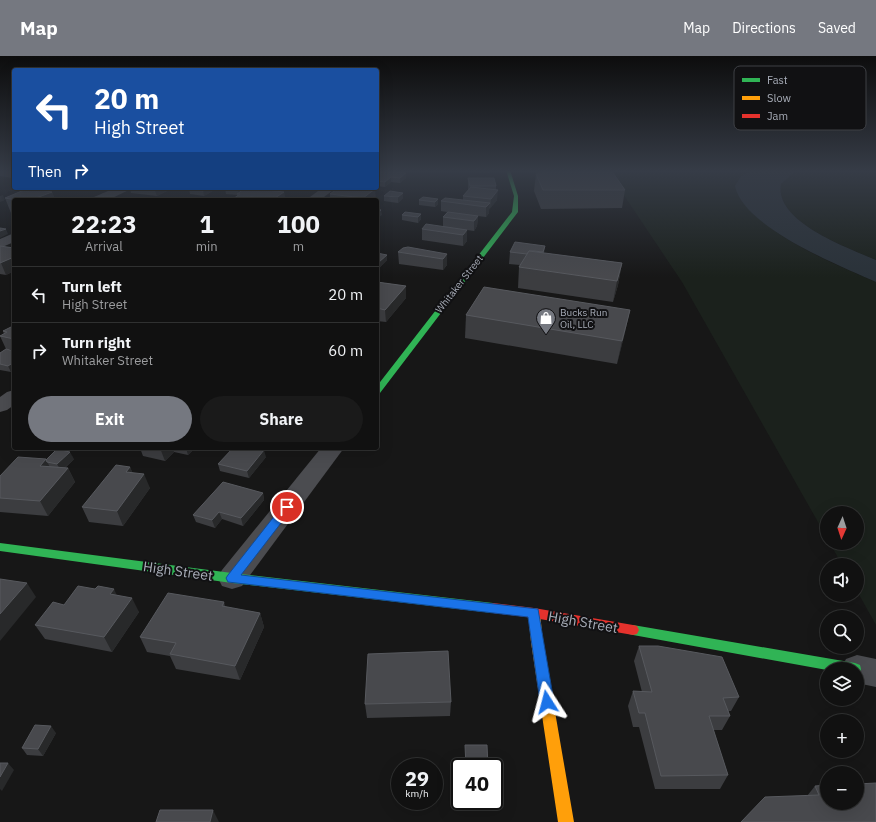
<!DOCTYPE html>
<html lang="en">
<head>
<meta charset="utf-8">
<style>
  :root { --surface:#111; --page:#1a1a1a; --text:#f1f3f6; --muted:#9c9d9f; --line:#303131; --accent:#757880 }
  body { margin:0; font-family:"IBM Plex Sans",sans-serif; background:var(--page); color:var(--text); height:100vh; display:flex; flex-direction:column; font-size:15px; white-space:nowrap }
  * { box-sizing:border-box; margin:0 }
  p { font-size:13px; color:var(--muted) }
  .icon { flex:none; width:22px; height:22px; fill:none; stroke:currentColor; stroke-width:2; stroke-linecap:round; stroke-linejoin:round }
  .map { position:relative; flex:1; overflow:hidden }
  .drawer { position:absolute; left:12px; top:142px; width:367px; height:252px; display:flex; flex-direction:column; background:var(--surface); border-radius:4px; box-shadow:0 4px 16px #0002,0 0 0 1px var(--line) }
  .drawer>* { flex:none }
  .banner { position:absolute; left:12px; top:12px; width:367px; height:122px; border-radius:4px; box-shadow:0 4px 16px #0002,0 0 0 1px var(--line); background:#1a4fa0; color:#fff; overflow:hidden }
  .needle { width:26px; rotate:183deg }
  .fabs { position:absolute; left:820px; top:450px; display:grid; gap:8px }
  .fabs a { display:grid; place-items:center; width:44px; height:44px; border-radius:50%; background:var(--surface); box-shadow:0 4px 16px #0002,0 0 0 1px var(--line); font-size:20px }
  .speed { position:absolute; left:391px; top:702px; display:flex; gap:8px; font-size:20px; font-weight:700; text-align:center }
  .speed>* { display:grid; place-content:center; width:52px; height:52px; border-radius:50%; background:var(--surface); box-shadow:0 4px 16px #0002,0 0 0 1px var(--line); line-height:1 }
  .speed small { font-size:10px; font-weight:400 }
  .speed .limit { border:2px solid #111; border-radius:6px; background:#fff; color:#111 }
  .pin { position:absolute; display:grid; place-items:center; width:34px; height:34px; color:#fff; margin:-17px; border:2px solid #fff; border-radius:50%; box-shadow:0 1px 4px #0007 }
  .me { position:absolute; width:44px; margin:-22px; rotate:351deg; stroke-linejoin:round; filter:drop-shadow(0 0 3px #0008) }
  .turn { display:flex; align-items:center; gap:14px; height:84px; padding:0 16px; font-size:18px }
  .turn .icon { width:52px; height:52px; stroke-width:2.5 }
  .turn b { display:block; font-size:28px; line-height:34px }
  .then { display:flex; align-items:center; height:38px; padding:0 16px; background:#0003; gap:8px; font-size:15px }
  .eta { display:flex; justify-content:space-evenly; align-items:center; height:68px; text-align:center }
  .eta b { font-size:24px; font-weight:700; line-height:28px }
  .cta { display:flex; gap:8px; margin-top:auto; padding:8px 16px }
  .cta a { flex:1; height:46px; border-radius:24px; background:var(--accent); color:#fff; font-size:16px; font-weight:700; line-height:46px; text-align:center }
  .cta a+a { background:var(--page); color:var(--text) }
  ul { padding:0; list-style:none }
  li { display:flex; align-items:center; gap:12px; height:56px; padding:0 16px; border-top:1px solid var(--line) }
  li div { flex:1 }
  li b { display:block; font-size:15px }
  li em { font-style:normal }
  header { display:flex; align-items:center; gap:24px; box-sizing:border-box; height:56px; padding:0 20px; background:var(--accent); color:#fff }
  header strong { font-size:19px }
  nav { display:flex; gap:22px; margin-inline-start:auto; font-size:14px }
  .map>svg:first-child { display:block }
  .green { fill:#1b211c }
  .water { fill:#2a3239 }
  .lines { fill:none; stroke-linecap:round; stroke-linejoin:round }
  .street { fill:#4b4c50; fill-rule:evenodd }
  .fast { fill:#30b455; fill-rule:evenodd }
  .slow { fill:#ff9f0a; fill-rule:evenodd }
  .jam { fill:#e5322d; fill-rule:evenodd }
  .wall { fill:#3c3d40 }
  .shaded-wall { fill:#28292a }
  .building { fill:#48494d; stroke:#57595e }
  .route { fill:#1a73e8; stroke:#114b97 }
  .labels { text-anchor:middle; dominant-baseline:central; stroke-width:4; stroke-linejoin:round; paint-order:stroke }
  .far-street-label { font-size:10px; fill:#a8adb8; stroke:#111113 }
  .far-poi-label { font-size:10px; fill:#a8adb8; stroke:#111113; text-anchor:start }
  .near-street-label { font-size:14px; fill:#a8adb8; stroke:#111113 }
  .key { fill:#111113; stroke:#3e4045; stroke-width:1 }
  .key-label { font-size:11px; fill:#a8adb8 }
</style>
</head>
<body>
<header>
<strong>Map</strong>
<nav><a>Map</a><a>Directions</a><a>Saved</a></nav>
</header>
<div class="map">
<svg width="876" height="766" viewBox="0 0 876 766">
  <rect width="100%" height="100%" fill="#171717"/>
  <g class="green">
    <path d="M607,114H750L741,120L745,149C754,158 764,168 775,175C806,197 842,211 876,226V569L857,535V509H842L830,487H857V457H827V482L682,226Z"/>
    <path d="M805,114H876V204C849,192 774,166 781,128L792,118Z"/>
  </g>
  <path class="water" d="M750,114H805L792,118L781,128C774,166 849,192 876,204V226C840,210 743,171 735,130L741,120Z"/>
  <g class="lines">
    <g class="street">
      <polygon points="115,132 131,132 129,134 108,144 92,144 94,141"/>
      <polygon points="322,132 336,132 320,144 306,144"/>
      <polygon points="14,177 14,186 0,192 0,183"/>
      <polygon points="14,334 14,349 7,354 0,356 0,341 7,336"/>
      <polygon points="321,392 344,392 242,530 232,533 222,530 218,522 222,514"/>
      <polygon points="857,599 876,603 876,631 857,627 857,613 841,613 846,603"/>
    </g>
    <g class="fast">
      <polygon points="506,114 510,114 518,140 518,156 380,337 377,337 377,330 512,156 514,140"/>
      <polygon points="0,487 232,517 493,547 497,549 499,552 497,555 493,557 232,527 0,495"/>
      <polygon points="633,569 855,607 860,609 861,613 860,617 857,618 857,613 827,614 633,579 629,578 627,574 629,570"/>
    </g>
    <polygon class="slow" points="534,552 538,553 540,557 543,586 574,766 558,766 531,586 528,557 530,553"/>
    <polygon class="jam" points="493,547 534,552 633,569 637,570 639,574 637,578 633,579 534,562 493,557 489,555 487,552 489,549"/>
  </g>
  <g class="wall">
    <polygon points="0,114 14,114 14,121 13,122 0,120"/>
    <polygon points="377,114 399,115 399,116 406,122 400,127 391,126 385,131 377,130"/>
    <polygon points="464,114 490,114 489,117 464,116"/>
    <polygon points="534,114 611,114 625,134 622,152 541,153 534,135 536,118"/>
    <polygon points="468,122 496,130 496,134 497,144 489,153 489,157 486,161 478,160 477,170 474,175 467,174 467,185 463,190 422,184 422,173 443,171 443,161 447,156 441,155 441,145 463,144 463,140 468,134"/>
    <polygon points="130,132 168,132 169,134 157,140 131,137"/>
    <polygon points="218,132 204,140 190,138 189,133"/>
    <polygon points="227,132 247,132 247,133 284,136 285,144 233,144 233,143 237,140 237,139 226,138 225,133"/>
    <polygon points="52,136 55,144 14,144 14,157 11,157 5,142"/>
    <polygon points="330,138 376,143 374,144 330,144"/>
    <polygon points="384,140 403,142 398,147 384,145"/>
    <polygon points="438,143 438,148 435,151 419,149 419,144"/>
    <polygon points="421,158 421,163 418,167 402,164 402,159"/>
    <polygon points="0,190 14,192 14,215 6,219 0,218"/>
    <polygon points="545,190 544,197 622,207 618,229 613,246 518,232 519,211 520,209 509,208 510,196"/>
    <polygon points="398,196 447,198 447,209 443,214 399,208"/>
    <polygon points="377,197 387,204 379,212 377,212"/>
    <polygon points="377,226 406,230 406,242 386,266 377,265"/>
    <polygon points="630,254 625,276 617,308 465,282 466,259"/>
    <polygon points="14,271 14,294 6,293 0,280 4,278 3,275"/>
    <polygon points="6,293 11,316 0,314 0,297"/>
    <polygon points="140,392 195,392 188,399 174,396 165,405 143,400"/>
    <polygon points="266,401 249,422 220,415 218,408"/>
    <polygon points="46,403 74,403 65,412 68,412 75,426 48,460 0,456 0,420"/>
    <polygon points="130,411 132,416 150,432 123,470 89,466 82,451"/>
    <polygon points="263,437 264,444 243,470 222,463 215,472 196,466 193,459"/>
    <polygon points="117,539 139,556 112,596 45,583 35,569 64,549"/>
    <polygon points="224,546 225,551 260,557 264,571 240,624 176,613 170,600 147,596 140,581"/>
    <polygon points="639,590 739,641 731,655 728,655 730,660 722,674 713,674 728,719 720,733 655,733 639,671 633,671 628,650 633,635 642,636 634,605"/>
    <polygon points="451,646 450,660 367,662 365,648"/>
    <polygon points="56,677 43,700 27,699 22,692"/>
    <polygon points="815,730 876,766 807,740"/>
  </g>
  <g class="shaded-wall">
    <polygon points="10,114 14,114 14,121 13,122"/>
    <polygon points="406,117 406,122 400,127 400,122"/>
    <polygon points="391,121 391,126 385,131 385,126"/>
    <polygon points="154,132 168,132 169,134 157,140"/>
    <polygon points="208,132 218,132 204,140 203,135"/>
    <polygon points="242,132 247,132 248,134 239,138 238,134"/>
    <polygon points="375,133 376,143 374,144 364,144 363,142"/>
    <polygon points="498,134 497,144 490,153 491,143"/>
    <polygon points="52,136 55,144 31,144"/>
    <polygon points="284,136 285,144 272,144"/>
    <polygon points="403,137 403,142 398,147 398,141"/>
    <polygon points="3,139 5,144 0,146 0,140"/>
    <polygon points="251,141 252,144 246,144"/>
    <polygon points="438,143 438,148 435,151 435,146"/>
    <polygon points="490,147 489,157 486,161 486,151"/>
    <polygon points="381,154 382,159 377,163 377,158"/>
    <polygon points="421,158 421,163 418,167 418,161"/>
    <polygon points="478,160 477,170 474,175 474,165"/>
    <polygon points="6,173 8,178 0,182 0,175"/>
    <polygon points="467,174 467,185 463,190 463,179"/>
    <polygon points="447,198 447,209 443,214 443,203"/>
    <polygon points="387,199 387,204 379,212 379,206"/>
    <polygon points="14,201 14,215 6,219 1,207"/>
    <polygon points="622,207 618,229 613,246 617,225"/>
    <polygon points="406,230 406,242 386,266 385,254"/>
    <polygon points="630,254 625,276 617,308 622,285"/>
    <polygon points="14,306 14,315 11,316 8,310"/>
    <polygon points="160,392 173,392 174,396 165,405"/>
    <polygon points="186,392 195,392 188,399"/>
    <polygon points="264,394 266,401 249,422 247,415"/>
    <polygon points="70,396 74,403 61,415 57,408"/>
    <polygon points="46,403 53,418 40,410"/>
    <polygon points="130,411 136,425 126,416"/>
    <polygon points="68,412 75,426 48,460 40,445"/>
    <polygon points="144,418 150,432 123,470 117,455"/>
    <polygon points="263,437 264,444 243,470 241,462"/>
    <polygon points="219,456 222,463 215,472 212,464"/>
    <polygon points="27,527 36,541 0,585 0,558"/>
    <polygon points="114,533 121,548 110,538"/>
    <polygon points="132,542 139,556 112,596 104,581"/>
    <polygon points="260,557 264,571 240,624 235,610"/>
    <polygon points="51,670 56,677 43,700 38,693"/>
    <polygon points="8,707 14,714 2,735 0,733 0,721"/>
    <polygon points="213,754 219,766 210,766"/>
  </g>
  <g class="building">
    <polygon points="377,114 395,114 399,115 397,116 406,117 400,122 391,121 385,126 377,125"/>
    <polygon points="543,114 611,114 625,134 543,134 536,118 545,118"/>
    <polygon points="468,122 494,122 496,130 470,130"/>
    <polygon points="471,131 498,134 491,143 463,140"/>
    <polygon points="29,132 52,136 31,144 16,144 5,142"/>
    <polygon points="191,132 208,132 203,135 189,133"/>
    <polygon points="227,132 242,132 238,134 225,133"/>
    <polygon points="250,132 284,136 272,144 251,141 246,144 233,143 240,138 237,138 244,133"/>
    <polygon points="338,132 366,132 375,133 363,142 330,138"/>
    <polygon points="390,135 403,137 398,141 384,140"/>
    <polygon points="423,141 438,143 435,146 419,144"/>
    <polygon points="445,142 490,147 486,151 441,145"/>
    <polygon points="377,153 381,154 377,158"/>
    <polygon points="405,156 421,158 418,161 402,159"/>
    <polygon points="448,156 478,160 474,165 443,161"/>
    <polygon points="426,168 467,174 463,179 422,173"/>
    <polygon points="0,172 6,173 0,175"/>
    <polygon points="515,186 545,190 543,196 534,195 529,195 527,198 510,196"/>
    <polygon points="0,190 14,192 14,201 0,207"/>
    <polygon points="408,191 447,198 443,203 398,196 403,192"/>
    <polygon points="529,195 622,207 617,225 519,211"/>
    <polygon points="377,197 387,199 379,206 377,206"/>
    <polygon points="377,226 406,230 385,254 377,252"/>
    <polygon points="484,231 630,254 622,285 466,259"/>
    <polygon points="11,271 14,271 14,283 0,280 7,276 3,275"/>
    <polygon points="6,293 14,295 14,306 8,310 0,308 0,297"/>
    <polygon points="233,392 255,392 264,394 247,415 218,408"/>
    <polygon points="57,393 70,396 57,408 47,406 46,404"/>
    <polygon points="18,401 46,403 40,410 68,412 40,445 0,442 0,420"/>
    <polygon points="116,409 130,411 126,416 144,418 117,455 82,451"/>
    <polygon points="223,426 263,437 241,462 219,456 212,464 193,459"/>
    <polygon points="0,523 27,527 0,558"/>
    <polygon points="78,530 95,533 98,530 114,533 110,538 132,542 104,581 35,569 53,546 64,549"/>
    <polygon points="168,537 224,546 222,550 260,557 235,610 170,598 176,587 140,581"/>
    <polygon points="639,590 658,590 722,601 739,641 723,642 730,660 709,660 728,719 661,720 645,657 639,657 633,635 652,636"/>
    <polygon points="448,595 451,646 365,648 368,598"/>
    <polygon points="35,669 51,670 38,693 22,692"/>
    <polygon points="465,689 487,689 488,711 466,711"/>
    <polygon points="0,707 8,707 0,721"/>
    <polygon points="876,727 876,766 741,766 765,741 819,739 815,730 827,729 827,747 857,747 857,728"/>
    <polygon points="160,754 213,754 210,766 156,766"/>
  </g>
  <linearGradient id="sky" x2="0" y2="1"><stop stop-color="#0d0d0d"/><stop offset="0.52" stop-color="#363c47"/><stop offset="1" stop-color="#363c47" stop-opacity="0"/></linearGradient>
  <rect width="876" height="221" fill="url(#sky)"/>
  <polygon class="route" points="287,448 291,449 292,451 291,454 241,519 538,553 554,646 552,651 547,653 542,651 540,646 528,561 228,526 226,522 228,519 283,449"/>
  <defs>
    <g id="shop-pin" transform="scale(1)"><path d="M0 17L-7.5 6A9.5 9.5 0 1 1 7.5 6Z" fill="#757880" stroke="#111113"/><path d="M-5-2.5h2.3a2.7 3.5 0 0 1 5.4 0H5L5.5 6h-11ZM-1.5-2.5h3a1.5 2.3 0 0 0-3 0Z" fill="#fff"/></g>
  </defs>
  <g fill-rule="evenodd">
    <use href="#shop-pin" x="546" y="262"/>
  </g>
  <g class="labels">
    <g class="far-street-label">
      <text transform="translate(459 228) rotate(-52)">Whitaker Street</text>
    </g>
    <g class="far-poi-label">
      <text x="560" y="256">Bucks Run<tspan x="560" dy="12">Oil, LLC</tspan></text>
    </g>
    <g class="near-street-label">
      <text transform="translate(178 515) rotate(8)">High Street</text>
      <text transform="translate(583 566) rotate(10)">High Street</text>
    </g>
  </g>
  <rect x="734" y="10" width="132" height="64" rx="6" class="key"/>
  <rect x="742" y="22" width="18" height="4" fill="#30b455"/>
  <rect x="742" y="40" width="18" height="4" fill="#ff9f0a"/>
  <rect x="742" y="58" width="18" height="4" fill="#e5322d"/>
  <g class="key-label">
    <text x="767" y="28">Fast</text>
    <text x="767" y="46">Slow</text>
    <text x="767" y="64">Jam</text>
  </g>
</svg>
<div class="fabs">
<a><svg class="needle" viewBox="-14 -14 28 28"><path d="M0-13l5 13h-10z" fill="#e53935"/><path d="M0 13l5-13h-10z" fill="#9c9d9f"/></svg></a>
<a><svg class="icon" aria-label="sound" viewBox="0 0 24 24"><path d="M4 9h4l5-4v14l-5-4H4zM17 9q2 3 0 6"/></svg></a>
<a><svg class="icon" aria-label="search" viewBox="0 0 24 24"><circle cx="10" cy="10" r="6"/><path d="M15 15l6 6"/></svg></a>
<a><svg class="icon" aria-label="layers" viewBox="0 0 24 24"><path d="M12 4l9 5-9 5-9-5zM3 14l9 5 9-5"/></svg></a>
<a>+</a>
<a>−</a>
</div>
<div class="speed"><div>29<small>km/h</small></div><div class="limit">40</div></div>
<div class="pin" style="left:287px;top:451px;background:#d93025"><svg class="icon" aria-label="arrive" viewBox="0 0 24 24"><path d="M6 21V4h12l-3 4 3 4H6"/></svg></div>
<svg class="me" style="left:547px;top:646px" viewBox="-20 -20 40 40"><path d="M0-17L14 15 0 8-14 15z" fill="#1a73e8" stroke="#fff" stroke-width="4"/></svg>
<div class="banner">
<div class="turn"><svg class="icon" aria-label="left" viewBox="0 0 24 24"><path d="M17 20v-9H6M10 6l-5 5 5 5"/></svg><div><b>20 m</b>High Street</div></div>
<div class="then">Then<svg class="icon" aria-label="right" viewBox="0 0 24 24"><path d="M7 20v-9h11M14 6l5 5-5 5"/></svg></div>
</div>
<section class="drawer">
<div class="eta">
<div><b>22:23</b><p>Arrival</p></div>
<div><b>1</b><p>min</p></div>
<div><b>100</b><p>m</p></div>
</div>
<ul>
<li><svg class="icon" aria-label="left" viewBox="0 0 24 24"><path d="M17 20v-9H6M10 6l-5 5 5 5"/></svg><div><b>Turn left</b><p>High Street</p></div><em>20 m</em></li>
<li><svg class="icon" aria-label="right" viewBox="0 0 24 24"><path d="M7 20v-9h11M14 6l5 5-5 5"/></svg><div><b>Turn right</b><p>Whitaker Street</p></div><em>60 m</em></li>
</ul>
<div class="cta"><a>Exit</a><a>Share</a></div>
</section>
</div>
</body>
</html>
